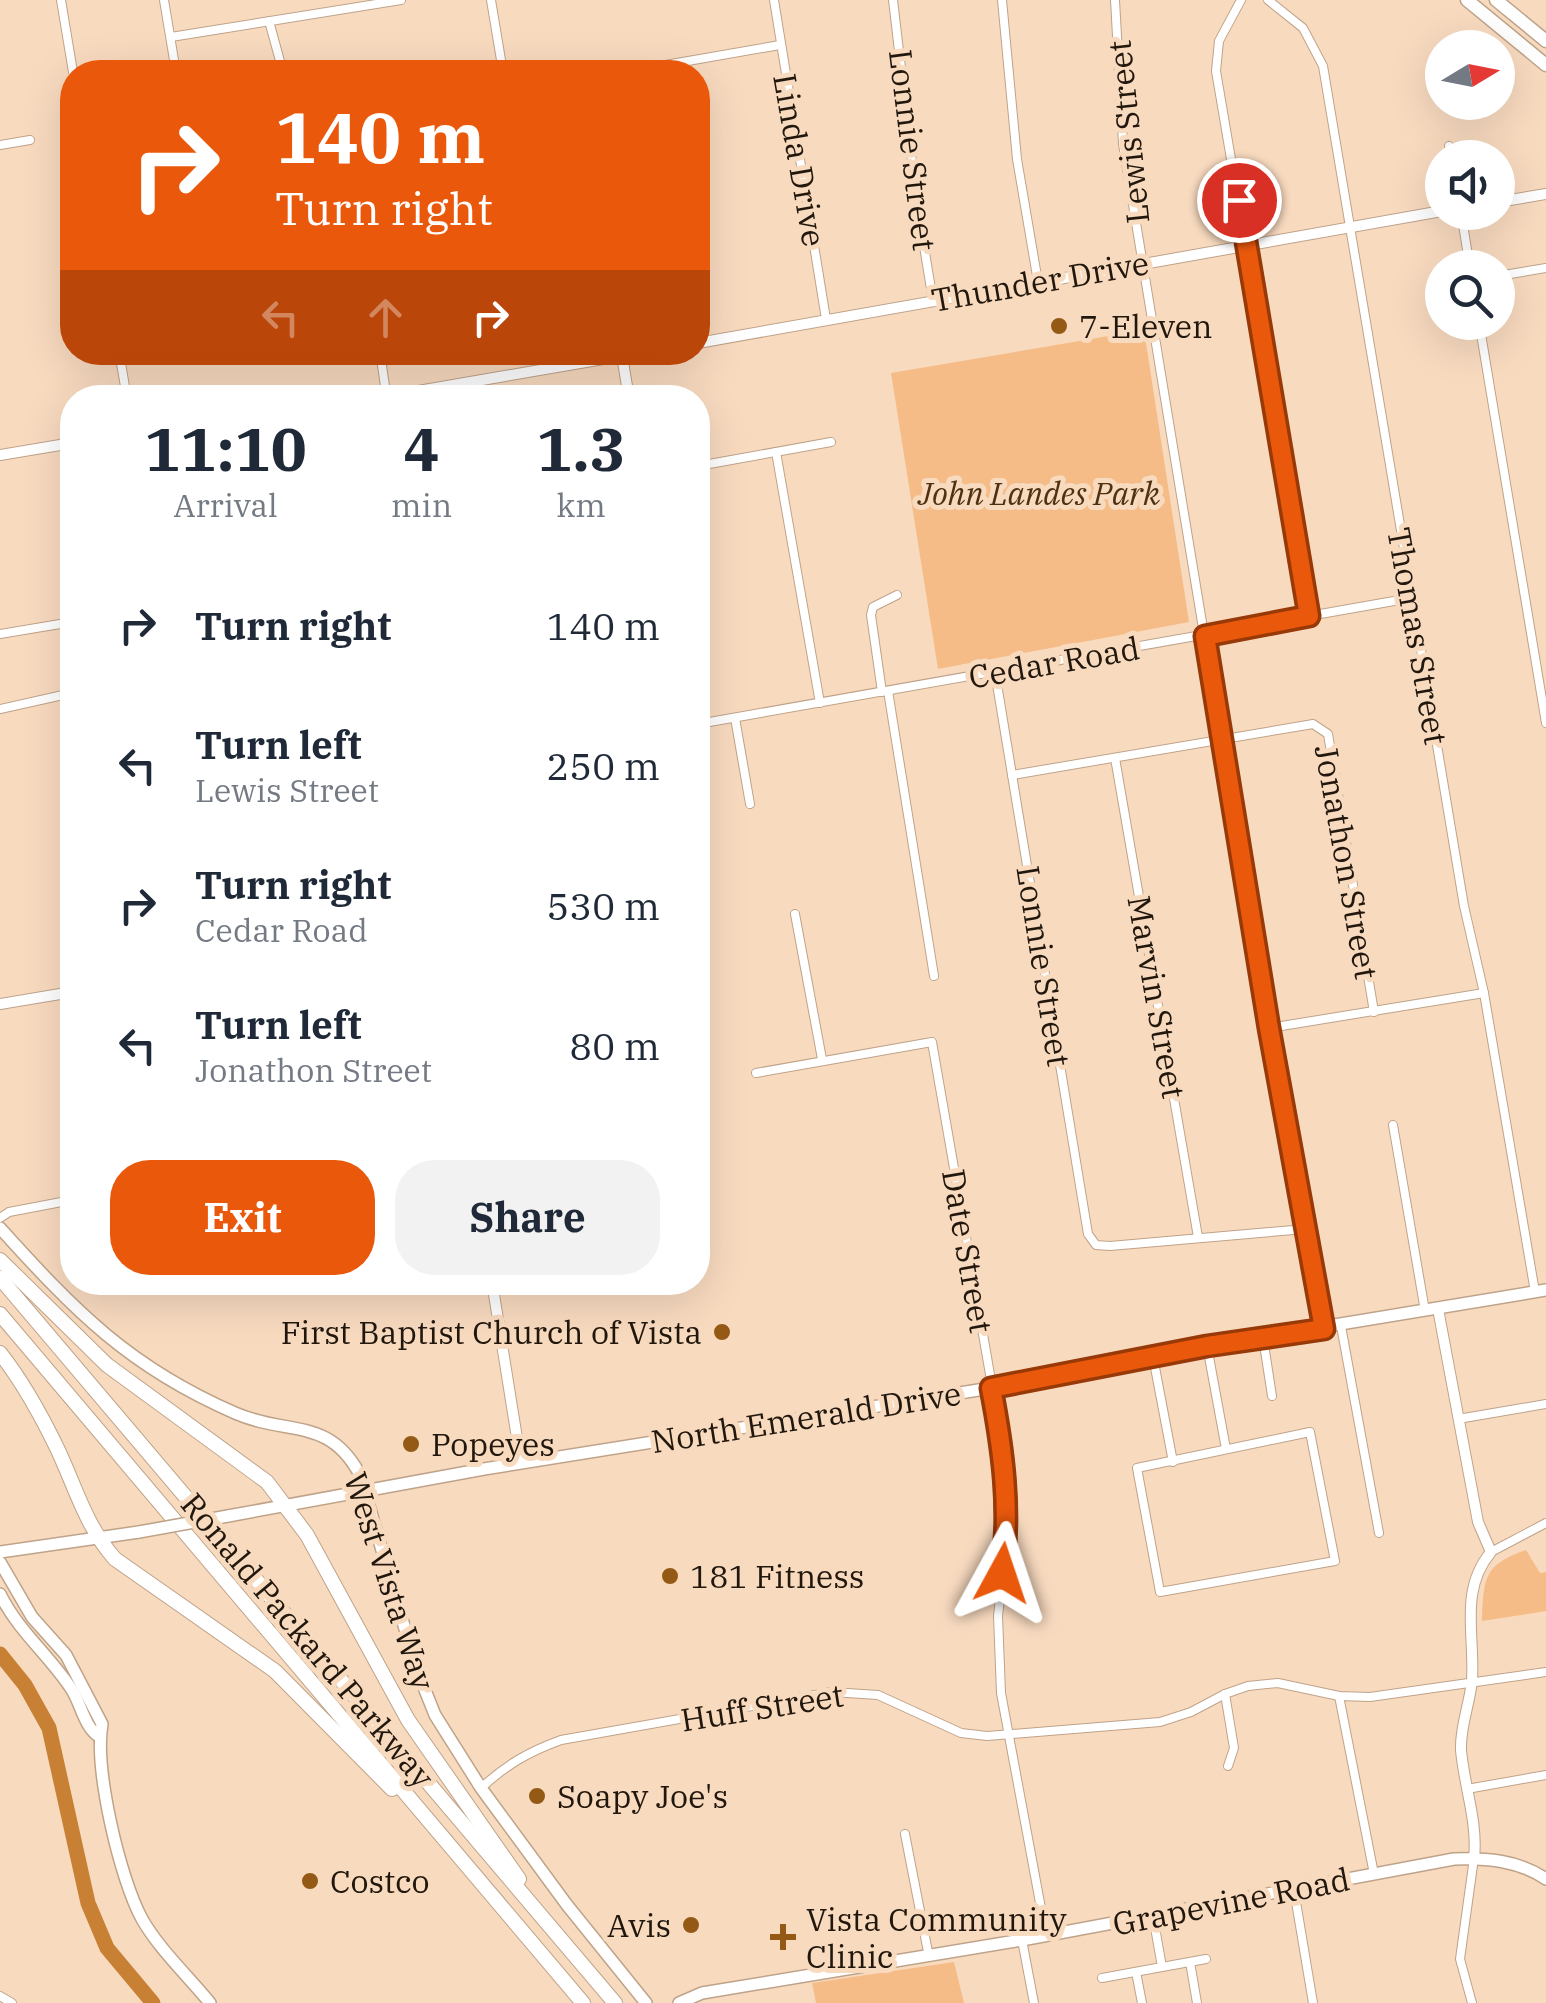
<!DOCTYPE html>
<html lang="en">
<head>
<meta charset="utf-8">
<style>
  :root { --surface:#fff; --page:#f2f2f3; --text:#1f2937; --muted:#747a83; --accent:#ea580c }
  body { margin:0; font-family:"IBM Plex Serif",serif; background:var(--page); color:var(--text); height:100vh; display:flex; flex-direction:column; font-size:38px; white-space:nowrap }
  * { box-sizing:border-box; margin:0 }
  p { font-size:32px; color:var(--muted) }
  .icon { flex:none; width:55px; height:55px; fill:none; stroke:currentColor; stroke-width:2; stroke-linecap:round; stroke-linejoin:round }
  .map { position:relative; flex:1; overflow:hidden }
  .drawer { position:absolute; left:60px; top:385px; width:650px; height:910px; display:flex; flex-direction:column; background:var(--surface); border-radius:40px; box-shadow:0 10px 40px #0002 }
  .drawer>* { flex:none }
  .banner { position:absolute; left:60px; top:60px; width:650px; height:305px; border-radius:40px; box-shadow:0 10px 40px #0002; background:#ea580c; color:#fff; overflow:hidden }
  .needle { width:65px; rotate:80deg }
  .tools { position:absolute; left:1425px; top:30px; display:grid; gap:20px }
  .tools a { display:grid; place-items:center; width:90px; height:90px; border-radius:50%; background:var(--surface); box-shadow:0 10px 40px #0002; font-size:50px }
  .pin { position:absolute; display:grid; place-items:center; width:85px; height:85px; color:#fff; margin:-42px; border:5px solid #fff; border-radius:50%; box-shadow:0 2px 10px #0007 }
  .me { position:absolute; width:110px; margin:-55px; rotate:5deg; stroke-linejoin:round; filter:drop-shadow(0 0 8px #0008) }
  .turn { display:flex; align-items:center; gap:35px; height:210px; padding:0 50px; font-size:45px }
  .turn .icon { width:130px; height:130px; stroke-width:2.5 }
  .turn b { display:block; font-size:70px; line-height:85px }
  .lanes { display:flex; align-items:center; height:95px; padding:0 50px; background:#0003; justify-content:center; gap:50px; direction:ltr }
  .lanes .off { opacity:.35 }
  .eta { display:flex; justify-content:space-evenly; align-items:center; height:170px; text-align:center }
  .eta b { font-size:60px; font-weight:700; line-height:70px }
  .action { display:flex; gap:20px; margin-top:auto; padding:20px 50px }
  .action a { flex:1; height:115px; border-radius:40px; background:var(--accent); color:#fff; font-size:40px; font-weight:700; line-height:115px; text-align:center }
  .action a+a { background:var(--page); color:var(--text) }
  ul { padding:0; list-style:none }
  li { display:flex; align-items:center; gap:30px; height:140px; padding:0 50px }
  li div { flex:1 }
  li b { display:block; font-size:38px }
  li em { font-style:normal }
  .map>svg:first-child { display:block }
  .green { fill:#f5bc87 }
  .lines { fill:none; stroke-linecap:round; stroke-linejoin:round }
  .river { stroke:#c78034; stroke-width:15 }
  .minor-casing { stroke:#bfa389; stroke-width:10 }
  .tertiary-casing { stroke:#bfa389; stroke-width:12 }
  .secondary-casing { stroke:#bfa389; stroke-width:14 }
  .primary-casing { stroke:#bfa389; stroke-width:15 }
  .motorway-casing { stroke:#bfa389; stroke-width:16 }
  .minor { stroke:#fff; stroke-width:8 }
  .tertiary { stroke:#fff; stroke-width:10 }
  .secondary { stroke:#fff; stroke-width:11 }
  .primary { stroke:#fff; stroke-width:12 }
  .motorway { stroke:#fff; stroke-width:14 }
  .secondary-bridge-casing { stroke:#bfa389; stroke-width:14; stroke-linecap:butt }
  .secondary-bridge { stroke:#fff; stroke-width:11 }
  .route-casing { stroke:#983908; stroke-width:25 }
  .route { stroke:#ea580c; stroke-width:18 }
  .poi-dot { fill:#935915; stroke:#f8dabf; stroke-width:4 }
  .labels { text-anchor:middle; dominant-baseline:central; stroke-width:10; stroke-linejoin:round; paint-order:stroke }
  .street-label { font-size:32px; fill:#21170d; stroke:#f8dabf }
  .poi-label { font-size:32px; fill:#21170d; stroke:#f8dabf; text-anchor:start }
  .park-label { font-size:32px; font-style:italic; fill:#4f3112; stroke:#f8dabf }
</style>
</head>
<body>
<div class="map">
<svg width="1546" height="2003" viewBox="0 0 1546 2003">
  <rect width="100%" height="100%" fill="#f8dabf"/>
  <g class="green">
    <polygon points="1144,330 1189,622 938,669 891,373"/>
    <path d="M1526,1550L1540,1573L1546,1572V1611L1482,1621C1484,1578 1483,1565 1526,1550Z"/>
    <polygon points="954,1962 964,2003 816,2003 812,1983"/>
  </g>
  <g class="lines">
    <polyline class="river" points="0,1654 25,1685 49,1728 88,1903 107,1948 153,2003"/>
    <g class="minor-casing">
      <g id="minor">
        <polyline points="61,0 73,72"/>
        <polyline points="164,0 176,72"/>
        <polyline points="491,0 503,72"/>
        <polyline points="774,0 826,319"/>
        <polyline points="893,0 917,204 933,301"/>
        <polyline points="1002,0 1017,159 1038,282"/>
        <polyline points="1115,0 1123,144 1269,1028 1323,1328"/>
        <polyline points="1241,0 1219,41 1216,71 1309,617"/>
        <polyline points="1268,0 1303,28 1323,66 1464,906 1484,993 1535,1292"/>
        <polyline points="269,21 283,72"/>
        <polyline points="171,37 401,0"/>
        <polyline points="625,72 780,45"/>
        <polyline points="0,145 30,140"/>
        <polyline points="1449,146 1451,158"/>
        <polyline points="1461,212 1470,268"/>
        <polyline points="1498,276 1546,268"/>
        <polyline points="1479,322 1546,723"/>
        <polyline points="119,352 127,398"/>
        <polyline points="380,352 386,393"/>
        <polyline points="776,452 820,703"/>
        <polyline points="698,466 831,442"/>
        <polyline points="0,634 72,622"/>
        <polyline points="995,672 1088,1234 1096,1245 1110,1246 1305,1229"/>
        <polyline points="888,691 934,976"/>
        <polyline points="882,692 871,615 873,607 897,595"/>
        <polyline points="0,709 72,693"/>
        <polyline points="735,718 750,804"/>
        <polyline points="698,724 1411,598"/>
        <polyline points="1115,758 1198,1237"/>
        <polyline points="1012,775 1313,724 1328,734 1374,1012"/>
        <polyline points="795,914 822,1059"/>
        <polyline points="1269,1028 1484,993"/>
        <polyline points="756,1073 932,1042 1003,1449 1007,1481 1006,1546 998,1616 1001,1693 1046,1935"/>
        <polyline points="1393,1125 1425,1311"/>
        <polyline points="0,1218 9,1212 72,1200"/>
        <polyline points="1341,1326 1379,1533"/>
        <polyline points="1263,1338 1272,1396"/>
        <polyline points="1207,1346 1226,1449"/>
        <polyline points="1153,1357 1173,1462"/>
        <polyline points="1458,1419 1546,1404"/>
        <polygon points="1310,1432 1335,1561 1160,1592 1137,1468"/>
        <polyline points="1491,1552 1546,1523"/>
        <polyline points="1225,1694 1234,1748 1228,1766"/>
        <polyline points="1339,1696 1374,1874"/>
        <path d="M481,1788C506,1765 528,1752 561,1740L832,1692L878,1695L961,1733L987,1736L1160,1722L1191,1712L1225,1694L1248,1686L1278,1683L1339,1696L1370,1697L1546,1672"/>
        <polyline points="1467,1789 1546,1775"/>
        <polyline points="905,1834 929,1957"/>
        <polyline points="1294,1890 1313,2003"/>
        <polyline points="1022,1940 1034,2003"/>
        <polyline points="1190,1962 1197,2003"/>
        <polyline points="1162,1967 1206,1959"/>
        <polyline points="1136,1972 1142,2003"/>
        <polyline points="1102,1978 1162,1967 1153,1916"/>
        <polyline points="0,1996 12,2003"/>
        <polyline points="1472,2003 1460,1959 1474,1858"/>
      </g>
    </g>
    <g class="tertiary-casing">
      <g id="tertiary">
        <polyline points="1498,202 1546,194"/>
        <polyline points="698,343 1442,211"/>
        <polyline points="622,356 629,398"/>
        <polyline points="328,398 376,392 401,394 644,352"/>
        <polyline points="0,455 72,443"/>
        <polyline points="0,1004 72,992"/>
        <polyline points="492,1282 521,1463"/>
        <path d="M1438,1309L1478,1522L1491,1552C1459,1590 1475,1635 1472,1680C1470,1704 1460,1725 1461,1750C1464,1786 1478,1822 1474,1858"/>
      </g>
    </g>
    <g class="secondary-casing">
      <g id="secondary">
        <path d="M0,1228C75,1311 129,1367 235,1413C287,1436 329,1416 360,1475L417,1670L435,1715L481,1788L567,1905L646,2003"/>
        <polyline points="228,1516 484,1469 991,1388 1207,1346 1546,1290"/>
        <polyline points="0,1552 139,1532"/>
        <path d="M0,1562L32,1617L66,1655L102,1724C94,1769 120,1879 142,1919C159,1949 188,1976 210,2003"/>
        <path d="M0,1594C18,1631 50,1656 72,1690C81,1704 85,1729 100,1737"/>
        <path d="M679,2003L702,1993L1022,1940L1454,1859C1486,1858 1518,1860 1546,1879"/>
      </g>
    </g>
    <g class="primary-casing">
      <g id="primary">
        <polyline points="1467,0 1546,65"/>
        <polyline points="1496,0 1546,41"/>
      </g>
    </g>
    <g class="motorway-casing">
      <g id="motorway">
        <polyline points="0,1260 107,1365 267,1482 307,1535 408,1720 519,1879"/>
        <polyline points="0,1278 615,2003"/>
        <polyline points="0,1314 583,2003"/>
        <path d="M0,1353C23,1382 41,1415 57,1448C76,1488 85,1525 115,1559L275,1671L392,1789"/>
      </g>
    </g>
    <use href="#minor" class="minor"/>
    <use href="#tertiary" class="tertiary"/>
    <use href="#secondary" class="secondary"/>
    <use href="#primary" class="primary"/>
    <use href="#motorway" class="motorway"/>
    <g class="secondary-bridge-casing">
      <polyline id="secondary-bridge" points="139,1532 228,1516"/>
    </g>
    <use href="#secondary-bridge" class="secondary-bridge"/>
  </g>
  <g class="lines">
    <g class="route-casing">
      <path id="route" d="M1002,1573C1011,1510 1003,1450 991,1388L1207,1346L1324,1329L1269,1028L1205,636L1309,616L1239,200"/>
    </g>
    <use href="#route" class="route"/>
  </g>
  <g class="poi-dot">
    <circle cx="1059" cy="326" r="10"/>
    <circle cx="722" cy="1332" r="10"/>
    <circle cx="411" cy="1444" r="10"/>
    <circle cx="670" cy="1576" r="10"/>
    <circle cx="537" cy="1796" r="10"/>
    <circle cx="310" cy="1881" r="10"/>
    <circle cx="691" cy="1925" r="10"/>
    <path d="M778 1922h10v10h10v10h-10v10h-10v-10h-10v-10h10z"/>
  </g>
  <g class="labels">
    <g class="street-label">
      <text transform="translate(1128 132) rotate(-96)">Lewis Street</text>
      <text transform="translate(913 150) rotate(83)">Lonnie Street</text>
      <text transform="translate(800 160) rotate(80)">Linda Drive</text>
      <text transform="translate(1040 281) rotate(-10)">Thunder Drive</text>
      <text transform="translate(1418 636) rotate(80)">Thomas Street</text>
      <text transform="translate(1054 662) rotate(-10)">Cedar Road</text>
      <text transform="translate(1347 862) rotate(80)">Jonathon Street</text>
      <text transform="translate(1044 966) rotate(81)">Lonnie Street</text>
      <text transform="translate(1157 997) rotate(80)">Marvin Street</text>
      <text transform="translate(968 1251) rotate(80)">Date Street</text>
      <text transform="translate(806 1417) rotate(-9)">North Emerald Drive</text>
      <text transform="translate(390 1581) rotate(72)">West Vista Way</text>
      <text transform="translate(308 1640) rotate(50)">Ronald Packard Parkway</text>
      <text transform="translate(762 1707) rotate(-9)">Huff Street</text>
      <text transform="translate(1231 1901) rotate(-11)">Grapevine Road</text>
    </g>
    <g class="poi-label">
      <text x="1079" y="326">7-Eleven</text>
      <text x="702" y="1332" text-anchor="end">First Baptist Church of Vista</text>
      <text x="431" y="1444">Popeyes</text>
      <text x="690" y="1576">181 Fitness</text>
      <text x="557" y="1796">Soapy Joe's</text>
      <text x="330" y="1881">Costco</text>
      <text x="806" y="1919">Vista Community<tspan x="806" dy="37">Clinic</tspan></text>
      <text x="671" y="1925" text-anchor="end">Avis</text>
    </g>
    <g class="park-label">
      <text x="1039" y="493">John Landes Park</text>
    </g>
  </g>
</svg>
<div class="tools">
<a><svg class="needle" viewBox="-14 -14 28 28"><path d="M0-13l5 13h-10z" fill="#e53935"/><path d="M0 13l5-13h-10z" fill="#747a83"/></svg></a>
<a><svg class="icon" aria-label="sound" viewBox="0 0 24 24"><path d="M4 9h4l5-4v14l-5-4H4zM17 9q2 3 0 6"/></svg></a>
<a><svg class="icon" aria-label="search" viewBox="0 0 24 24"><circle cx="10" cy="10" r="6"/><path d="M15 15l6 6"/></svg></a>
</div>
<div class="pin" style="left:1239px;top:200px;background:#d93025"><svg class="icon" aria-label="arrive" viewBox="0 0 24 24"><path d="M6 21V4h12l-3 4 3 4H6"/></svg></div>
<svg class="me" style="left:1002px;top:1573px" viewBox="-20 -20 40 40"><path d="M0-17L14 15 0 8-14 15z" fill="#ea580c" stroke="#fff" stroke-width="4"/></svg>
<div class="banner">
<div class="turn"><svg class="icon" aria-label="right" viewBox="0 0 24 24"><path d="M7 20v-9h11M14 6l5 5-5 5"/></svg><div><b>140 m</b>Turn right</div></div>
<div class="lanes"><svg class="icon off" aria-label="left" viewBox="0 0 24 24"><path d="M17 20v-9H6M10 6l-5 5 5 5"/></svg><svg class="icon off" aria-label="ahead" viewBox="0 0 24 24"><path d="M12 20V5M6 11l6-6 6 6"/></svg><svg class="icon" aria-label="right" viewBox="0 0 24 24"><path d="M7 20v-9h11M14 6l5 5-5 5"/></svg></div>
</div>
<section class="drawer">
<div class="eta">
<div><b>11:10</b><p>Arrival</p></div>
<div><b>4</b><p>min</p></div>
<div><b>1.3</b><p>km</p></div>
</div>
<ul>
<li><svg class="icon" aria-label="right" viewBox="0 0 24 24"><path d="M7 20v-9h11M14 6l5 5-5 5"/></svg><div><b>Turn right</b></div><em>140 m</em></li>
<li><svg class="icon" aria-label="left" viewBox="0 0 24 24"><path d="M17 20v-9H6M10 6l-5 5 5 5"/></svg><div><b>Turn left</b><p>Lewis Street</p></div><em>250 m</em></li>
<li><svg class="icon" aria-label="right" viewBox="0 0 24 24"><path d="M7 20v-9h11M14 6l5 5-5 5"/></svg><div><b>Turn right</b><p>Cedar Road</p></div><em>530 m</em></li>
<li><svg class="icon" aria-label="left" viewBox="0 0 24 24"><path d="M17 20v-9H6M10 6l-5 5 5 5"/></svg><div><b>Turn left</b><p>Jonathon Street</p></div><em>80 m</em></li>
</ul>
<div class="action"><a>Exit</a><a>Share</a></div>
</section>
</div>
</body>
</html>
